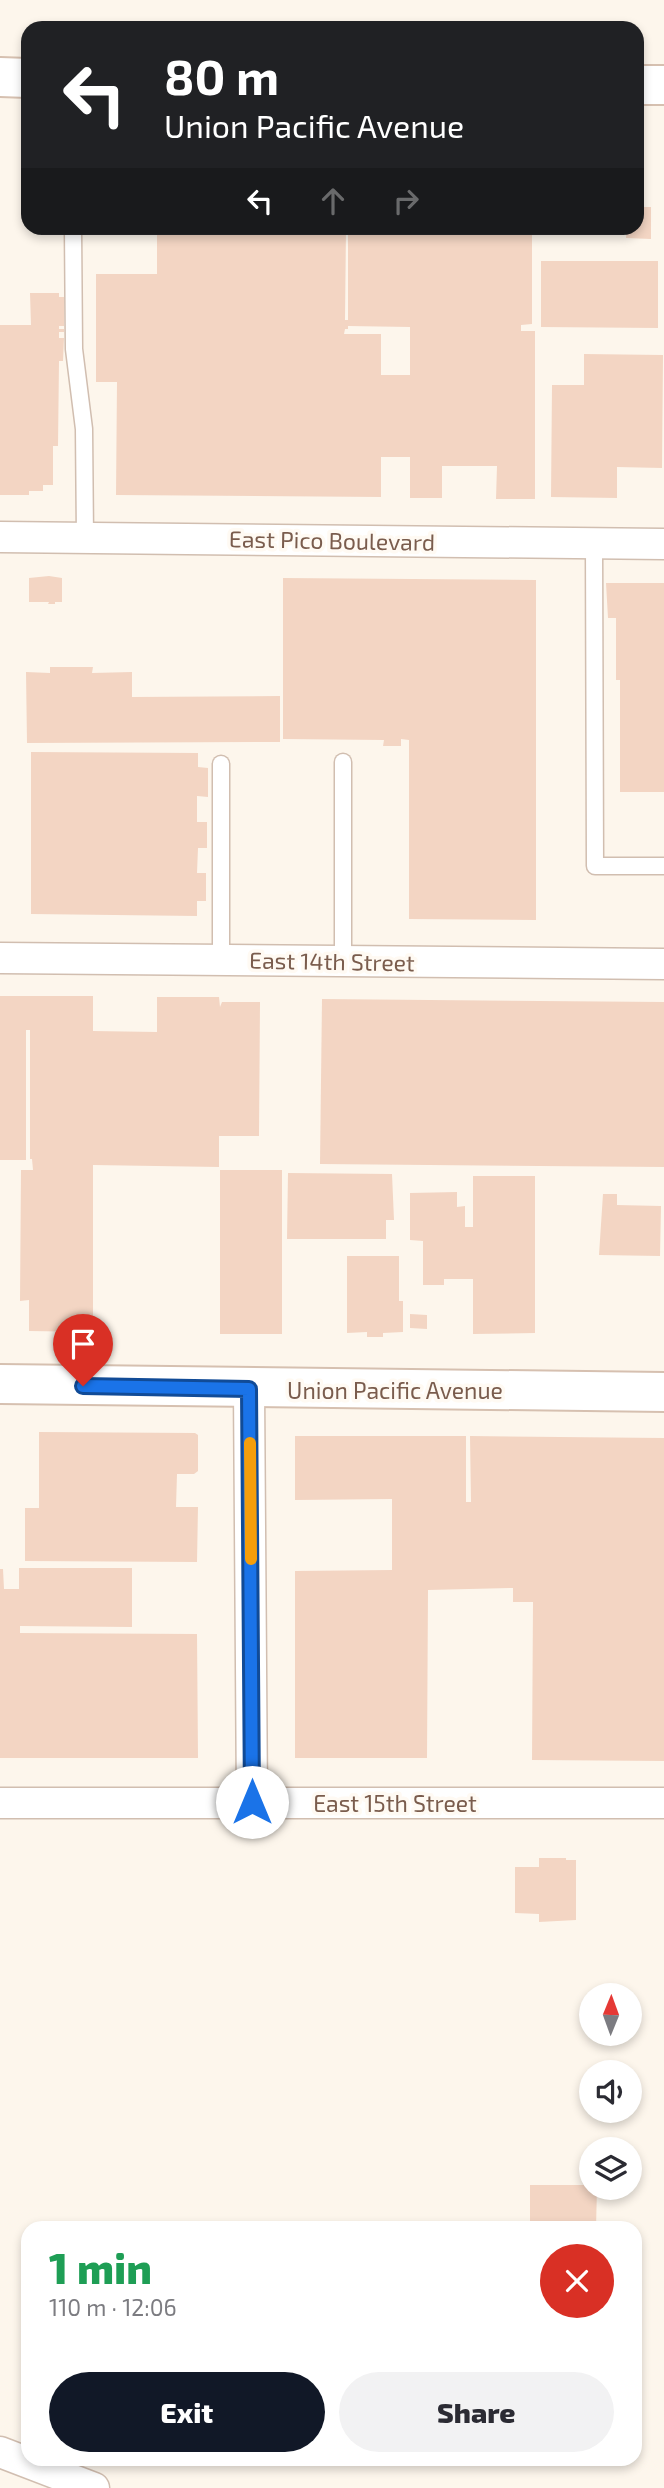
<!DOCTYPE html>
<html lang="en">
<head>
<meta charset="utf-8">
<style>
  :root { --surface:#fff; --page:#f2f2f3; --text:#2b2b33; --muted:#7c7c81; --accent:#111827 }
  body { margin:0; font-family:"Exo 2",sans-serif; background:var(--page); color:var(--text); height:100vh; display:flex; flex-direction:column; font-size:26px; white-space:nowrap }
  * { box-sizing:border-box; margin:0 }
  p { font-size:23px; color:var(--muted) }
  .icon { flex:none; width:38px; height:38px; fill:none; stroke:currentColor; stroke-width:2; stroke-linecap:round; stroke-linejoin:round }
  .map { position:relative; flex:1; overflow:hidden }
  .sheet { position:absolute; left:21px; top:2221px; width:621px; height:245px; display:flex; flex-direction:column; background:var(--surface); border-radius:21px; box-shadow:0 4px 10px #0003 }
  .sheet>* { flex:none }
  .guide { position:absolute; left:21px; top:21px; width:623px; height:214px; border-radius:21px; box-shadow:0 4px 10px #0003; background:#202124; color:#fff; overflow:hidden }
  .needle { width:46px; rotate:1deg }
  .controls { position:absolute; left:579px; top:1983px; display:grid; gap:14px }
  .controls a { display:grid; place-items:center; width:63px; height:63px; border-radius:50%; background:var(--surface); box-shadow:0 4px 10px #0003; font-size:35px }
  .pin { position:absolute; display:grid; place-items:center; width:60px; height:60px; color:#fff; margin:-72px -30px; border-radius:50% 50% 50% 0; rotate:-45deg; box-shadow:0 0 7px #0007 }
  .pin .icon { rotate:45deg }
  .me { position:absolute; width:77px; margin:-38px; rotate:0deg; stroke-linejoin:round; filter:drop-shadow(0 0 5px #0008) }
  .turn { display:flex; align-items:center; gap:24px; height:147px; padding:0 28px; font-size:32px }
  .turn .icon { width:91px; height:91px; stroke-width:2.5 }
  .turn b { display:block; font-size:49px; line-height:60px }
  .lanes { display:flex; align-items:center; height:66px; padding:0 28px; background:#0003; justify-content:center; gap:35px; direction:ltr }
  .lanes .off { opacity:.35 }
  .round { display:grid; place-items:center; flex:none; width:74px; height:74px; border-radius:37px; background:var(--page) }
  .summary { display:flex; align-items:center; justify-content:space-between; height:119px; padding:0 28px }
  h1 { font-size:42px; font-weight:800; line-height:52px; color:#1e9e55 }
  .button { display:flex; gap:14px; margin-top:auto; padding:14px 28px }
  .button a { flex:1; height:80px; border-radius:42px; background:var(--accent); color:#fff; font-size:28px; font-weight:800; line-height:80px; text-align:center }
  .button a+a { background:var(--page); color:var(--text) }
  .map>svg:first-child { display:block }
  .building { fill:#f3d5c3; fill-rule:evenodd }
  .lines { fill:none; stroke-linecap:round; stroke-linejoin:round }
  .lane-casing { stroke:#d1beb0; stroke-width:19 }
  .street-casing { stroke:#d1beb0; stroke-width:33 }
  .secondary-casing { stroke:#d6c0b0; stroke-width:42 }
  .lane { stroke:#fff; stroke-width:16 }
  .street { stroke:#fff; stroke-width:30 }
  .secondary { stroke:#fff; stroke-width:38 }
  .route-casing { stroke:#114b97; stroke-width:18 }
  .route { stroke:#1a73e8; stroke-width:12 }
  .slow { stroke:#f59e0b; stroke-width:12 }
  .labels { text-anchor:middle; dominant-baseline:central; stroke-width:7; stroke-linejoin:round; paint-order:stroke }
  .street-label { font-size:23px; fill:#7a5c4d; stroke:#fffaf3 }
</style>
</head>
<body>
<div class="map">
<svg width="664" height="2488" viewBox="0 0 664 2488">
  <rect width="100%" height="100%" fill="#fdf6ec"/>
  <g class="building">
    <polygon points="637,207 651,207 651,239 626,238 627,228 637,228"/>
    <path d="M157,228H346L345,320H348V228H532V324L521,325V331H535V499H496L497,466H442V498H410V457H381V497L116,495L117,382H96V274H157ZM348,326L410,327V375H381V334H344L345,329H348Z"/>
    <polygon points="541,261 658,261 658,328 541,327"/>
    <polygon points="30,293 59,293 59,297 64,297 64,326 59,326 59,329 64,329 64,332 59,332 59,338 64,338 63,361 59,361 58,446 53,446 53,485 43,485 43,491 29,491 29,495 0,495 0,325 31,325"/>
    <polygon points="584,354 663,355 662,468 617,467 617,498 551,497 552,385 584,385"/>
    <polygon points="49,576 62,578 62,602 55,602 55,604 48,604 49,602 29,602 29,578"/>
    <polygon points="283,578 536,580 536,920 409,919 409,740 401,739 401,746 383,746 384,740 283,739"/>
    <polygon points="606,583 664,583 664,792 620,792 620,680 616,680 616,618 608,618"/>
    <polygon points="50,667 93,667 92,673 132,672 132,697 280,696 280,742 27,743 26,672 50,673"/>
    <polygon points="31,752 198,753 198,767 208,768 208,797 197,796 197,822 207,822 207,848 198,848 197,873 206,873 206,901 197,901 197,916 31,914"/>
    <polygon points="0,996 93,996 93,1031 157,1032 157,997 219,997 220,1007 222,1002 260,1002 259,1136 219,1136 219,1167 93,1165 93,1332 29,1331 29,1300 20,1301 21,1170 33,1170 32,1159 30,1159 30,1030 26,1030 26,1160 0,1160"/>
    <polygon points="322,999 664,1002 664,1167 320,1164"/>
    <rect x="220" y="1170" width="62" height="164"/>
    <polygon points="288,1173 392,1174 394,1220 386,1220 386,1239 287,1239"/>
    <polygon points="473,1176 535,1176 535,1333 473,1334 473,1279 444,1279 444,1285 423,1285 423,1241 410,1240 410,1193 457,1192 457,1207 465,1206 465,1227 473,1227"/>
    <polygon points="603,1194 617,1194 617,1205 661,1206 660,1256 599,1255"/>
    <polygon points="347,1256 399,1256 399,1301 403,1301 403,1332 383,1333 383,1337 367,1337 367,1332 347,1333"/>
    <polygon points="410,1314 427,1315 427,1329 410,1328"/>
    <polygon points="39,1432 195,1433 198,1435 198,1471 194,1474 177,1474 176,1507 198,1507 197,1562 25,1561 25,1508 39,1508"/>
    <polygon points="295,1436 466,1436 466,1502 471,1502 470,1436 664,1438 664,1761 532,1760 533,1602 513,1602 513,1588 428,1590 427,1758 295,1758 295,1571 392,1570 392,1499 295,1500"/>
    <polygon points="19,1568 132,1568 132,1627 20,1626 20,1633 197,1634 198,1758 0,1758 0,1569 3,1569 4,1589 19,1589"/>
    <polygon points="539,1858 566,1858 566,1860 576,1860 576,1920 539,1922 539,1914 515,1913 515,1867 539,1867"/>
    <polygon points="530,2185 592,2185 592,2188 597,2188 596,2228 530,2228"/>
  </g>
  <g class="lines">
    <g class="lane-casing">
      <g id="lane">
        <polyline points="73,228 74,349 84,429 85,538"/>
        <polyline points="594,543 595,866 664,866"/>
        <polyline points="221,764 221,960"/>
        <polyline points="343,961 343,762"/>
      </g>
    </g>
    <g class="street-casing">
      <g id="street">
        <polyline points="0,537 664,544"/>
        <polyline points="0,958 664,964"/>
        <polyline points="249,1389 252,1803"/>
        <polyline points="0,1803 664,1803"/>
        <polyline points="0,2452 94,2488"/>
      </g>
    </g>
    <g class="secondary-casing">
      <g id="secondary">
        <polyline points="0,77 28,78"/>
        <polyline points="637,85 664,85"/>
        <polyline points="0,1384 664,1392"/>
      </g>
    </g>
    <use href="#lane" class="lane"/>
    <use href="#street" class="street"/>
    <use href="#secondary" class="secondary"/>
  </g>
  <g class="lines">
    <g class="route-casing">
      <polyline id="route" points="83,1386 249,1389 252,1802"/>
    </g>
    <use href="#route" class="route"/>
    <polyline class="slow" points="250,1443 251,1559"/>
  </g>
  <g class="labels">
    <g class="street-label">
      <text transform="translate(332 540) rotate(1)">East Pico Boulevard</text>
      <text transform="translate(332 961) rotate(1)">East 14th Street</text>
      <text x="395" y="1390">Union Pacific Avenue</text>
      <text x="395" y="1803">East 15th Street</text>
    </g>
  </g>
</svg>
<div class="controls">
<a><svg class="needle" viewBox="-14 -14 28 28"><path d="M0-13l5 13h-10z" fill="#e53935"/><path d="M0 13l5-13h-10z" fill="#7c7c81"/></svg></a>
<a><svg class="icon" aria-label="sound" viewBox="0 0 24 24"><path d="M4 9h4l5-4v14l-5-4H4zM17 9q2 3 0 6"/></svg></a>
<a><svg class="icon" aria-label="layers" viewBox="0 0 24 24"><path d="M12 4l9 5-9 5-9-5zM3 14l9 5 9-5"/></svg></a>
</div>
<div class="pin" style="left:83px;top:1386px;background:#d93025"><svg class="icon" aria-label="arrive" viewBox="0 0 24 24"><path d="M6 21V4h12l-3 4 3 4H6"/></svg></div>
<svg class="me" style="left:252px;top:1802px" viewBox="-20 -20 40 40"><circle r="19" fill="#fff"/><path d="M0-13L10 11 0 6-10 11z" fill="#1a73e8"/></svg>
<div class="guide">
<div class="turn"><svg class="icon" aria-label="left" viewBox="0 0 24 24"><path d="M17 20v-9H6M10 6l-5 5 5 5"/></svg><div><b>80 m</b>Union Pacific Avenue</div></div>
<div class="lanes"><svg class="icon" aria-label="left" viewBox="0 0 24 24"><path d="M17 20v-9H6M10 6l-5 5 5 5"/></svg><svg class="icon off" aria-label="ahead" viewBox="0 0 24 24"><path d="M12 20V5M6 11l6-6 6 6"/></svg><svg class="icon off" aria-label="right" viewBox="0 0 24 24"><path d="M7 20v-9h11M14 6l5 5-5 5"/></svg></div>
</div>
<section class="sheet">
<div class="summary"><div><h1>1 min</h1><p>110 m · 12:06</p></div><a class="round" style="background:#d93025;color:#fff"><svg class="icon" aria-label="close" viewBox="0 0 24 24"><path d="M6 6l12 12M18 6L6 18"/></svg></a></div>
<div class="button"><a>Exit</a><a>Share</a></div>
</section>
</div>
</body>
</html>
